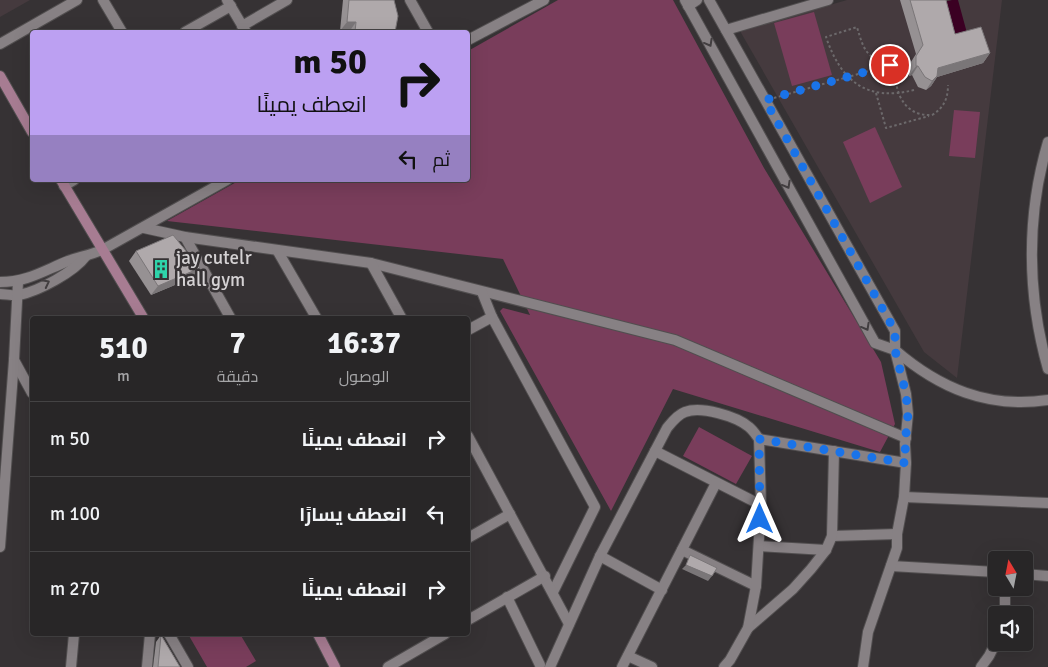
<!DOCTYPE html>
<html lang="ar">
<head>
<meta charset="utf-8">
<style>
  :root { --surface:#282627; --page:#302e2f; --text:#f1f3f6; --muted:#a5a5a7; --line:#444344 }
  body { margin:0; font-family:Signika,Cairo,sans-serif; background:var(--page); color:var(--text); direction:rtl; height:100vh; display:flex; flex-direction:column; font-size:19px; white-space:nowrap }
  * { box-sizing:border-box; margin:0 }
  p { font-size:16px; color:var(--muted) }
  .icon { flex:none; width:28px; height:28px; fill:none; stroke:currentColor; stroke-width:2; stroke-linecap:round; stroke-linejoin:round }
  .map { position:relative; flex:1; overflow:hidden; direction:ltr }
  .details { position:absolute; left:30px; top:316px; width:440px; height:320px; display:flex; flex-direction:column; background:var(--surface); border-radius:5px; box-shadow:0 5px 20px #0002,0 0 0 1px var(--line); direction:rtl }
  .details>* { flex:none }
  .guide { position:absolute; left:30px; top:30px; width:440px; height:152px; border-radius:5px; box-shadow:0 5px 20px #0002,0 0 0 1px var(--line); direction:rtl; background:#bca0f2; color:#111; overflow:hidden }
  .needle { width:32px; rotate:350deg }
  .buttons { position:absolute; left:988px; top:551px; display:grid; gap:10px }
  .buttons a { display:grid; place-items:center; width:45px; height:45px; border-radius:5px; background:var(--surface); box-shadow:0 5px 20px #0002,0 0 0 1px var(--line); font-size:25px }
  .pin { position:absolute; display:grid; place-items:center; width:42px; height:42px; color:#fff; margin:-21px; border:2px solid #fff; border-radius:50%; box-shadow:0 1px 5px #0007 }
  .me { position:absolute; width:55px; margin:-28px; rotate:0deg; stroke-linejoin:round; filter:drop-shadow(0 0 4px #0008) }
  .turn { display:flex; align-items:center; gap:18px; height:105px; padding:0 20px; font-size:22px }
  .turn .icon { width:65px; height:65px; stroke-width:2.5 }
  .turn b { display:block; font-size:35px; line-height:42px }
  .then { display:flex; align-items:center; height:48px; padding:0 20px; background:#0003; gap:10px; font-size:19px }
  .eta { display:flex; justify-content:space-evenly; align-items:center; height:85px; text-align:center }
  .eta b { font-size:30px; font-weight:800; line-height:35px }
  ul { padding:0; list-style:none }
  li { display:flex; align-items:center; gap:15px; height:75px; padding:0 20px; border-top:1px solid var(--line) }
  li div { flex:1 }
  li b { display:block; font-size:19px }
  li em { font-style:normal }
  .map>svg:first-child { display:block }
  .built { fill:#453a3e }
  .green { fill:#793d5b }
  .water { fill:#3b0023 }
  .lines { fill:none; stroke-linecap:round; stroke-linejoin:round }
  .minor-casing { stroke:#514e4f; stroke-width:12 }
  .tertiary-casing { stroke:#514e4f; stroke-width:12 }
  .secondary-casing { stroke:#514e4f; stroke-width:12 }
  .path { stroke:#6c696b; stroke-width:2; stroke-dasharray:2.5 2.5; stroke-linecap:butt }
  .minor { stroke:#878184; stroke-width:10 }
  .tertiary { stroke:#878184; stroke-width:10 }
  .secondary { stroke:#a77c92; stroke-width:10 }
  .wall { fill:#969193 }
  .shaded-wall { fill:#7a7678 }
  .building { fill:#afa9ab; stroke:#7a7678 }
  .oneway { stroke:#423e40 }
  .route { stroke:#1a73e8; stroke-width:9; stroke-dasharray:0 16.2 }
  .labels { text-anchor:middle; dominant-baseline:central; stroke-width:5; stroke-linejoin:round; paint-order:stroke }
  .poi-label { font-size:19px; fill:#d5d2d4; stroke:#363234; text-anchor:start }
</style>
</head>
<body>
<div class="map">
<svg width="1048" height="667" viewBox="0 0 1048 667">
  <rect width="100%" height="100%" fill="#363234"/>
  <g class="built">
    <polygon points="0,0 30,0 0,17"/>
    <polygon points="847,0 1002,0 957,378 924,352 740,31"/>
  </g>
  <g class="green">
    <polygon points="558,0 673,0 764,168 881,362 895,424 880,452 673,389 611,511 500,311 503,308 530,315 503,259 167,221 240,180 468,180 468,51"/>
    <polygon points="814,12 832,75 792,86 774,23"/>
    <polygon points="954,110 980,112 975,158 949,156"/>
    <polygon points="875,127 902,187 870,203 843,142"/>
    <polygon points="699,427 752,456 736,484 683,456"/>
    <polygon points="188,634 240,634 256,661 246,667 207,667"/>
  </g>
  <polygon class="water" points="952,0 958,0 967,33 950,37 940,3"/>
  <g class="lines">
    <g class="minor-casing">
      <g id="minor">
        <polyline points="103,0 122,32"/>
        <polyline points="227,0 246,32"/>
        <polyline points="410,0 428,32"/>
        <polyline points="242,26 287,0"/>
        <polyline points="726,30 828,0"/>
        <polyline points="185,32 231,6"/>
        <polyline points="0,44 77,0"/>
        <path d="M1048,142C1026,216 1027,295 1048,369"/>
        <polyline points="64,186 74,180"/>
        <polyline points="144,228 185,237 371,263 675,340 906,438"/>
        <polyline points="185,237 231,319"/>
        <polyline points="277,250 317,319"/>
        <polyline points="371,263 402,319"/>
        <polyline points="482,292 492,317 595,507 553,592"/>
        <polyline points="468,330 492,317"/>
        <path d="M895,350C939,388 988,409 1048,400"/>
        <polyline points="14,360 32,393"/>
        <polyline points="468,436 569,624"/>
        <polyline points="655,451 761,505"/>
        <polyline points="904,497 1048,503"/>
        <polyline points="832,536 897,534"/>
        <polyline points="468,538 510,514"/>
        <polyline points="759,546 826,550"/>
        <polyline points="682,550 756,586"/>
        <polyline points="600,556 662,590"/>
        <polyline points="891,566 996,572"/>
        <polyline points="1024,574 1048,576"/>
        <polyline points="507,597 540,665"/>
        <polyline points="1005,615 1005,588"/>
        <polyline points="468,620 545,576"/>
        <polyline points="748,628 793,589 811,569 826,550 832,536 834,451"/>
        <polyline points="169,634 188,667"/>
        <polyline points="628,656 652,667"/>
        <polyline points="71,667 74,634"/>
        <polyline points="147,667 150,634"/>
        <polyline points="388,667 445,634"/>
        <path d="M550,667L600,556L667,428C672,422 677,415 685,412C701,406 736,416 749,427C753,430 756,435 759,439"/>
        <polyline points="622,667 716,483"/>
        <polyline points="863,667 868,632 897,548 897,534 904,497 906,463"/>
        <polyline points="981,667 989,656 996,642"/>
      </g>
    </g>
    <g class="tertiary-casing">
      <g id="tertiary">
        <polyline points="685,0 875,343 895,350"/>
        <polyline points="709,0 895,331 895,350 906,394 908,414 905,444 906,463 759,439 761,505 756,586 748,628 730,660 724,667"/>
        <polyline points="688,6 697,0"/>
        <polyline points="468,40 544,0"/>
        <path d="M0,282C27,282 43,271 68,261C79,257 90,255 102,250L227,180"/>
        <path d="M0,294C6,294 13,296 19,295C39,291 74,272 86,256"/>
        <polyline points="0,547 14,360 18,282"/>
      </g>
    </g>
    <g class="secondary-casing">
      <g id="secondary">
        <polyline points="0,76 32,132"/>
        <polyline points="61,180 144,319"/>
        <polyline points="318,634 335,667"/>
      </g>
    </g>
    <g class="path">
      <path d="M914,90C866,102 841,81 826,37L857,27C864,51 866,57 890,65L899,94C905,109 917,116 932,115C944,108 948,98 948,85"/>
      <polyline points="876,93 886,128 929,116"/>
      <polyline points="774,98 904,61"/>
    </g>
    <use href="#minor" class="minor"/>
    <use href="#tertiary" class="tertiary"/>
    <use href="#secondary" class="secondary"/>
  </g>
  <g class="wall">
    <polygon points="343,0 394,0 395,32 349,32 340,31"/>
    <polygon points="900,0 946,0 955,34 990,53 983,63 937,77 931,86 926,90 918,87 912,75 909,76 909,65 916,54"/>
    <polygon points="136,251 194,277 151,295 129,261"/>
    <polygon points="161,635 180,667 153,667 156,642"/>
  </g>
  <g class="shaded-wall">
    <polygon points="347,22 356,22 349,32 340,31"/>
    <polygon points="990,53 983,63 937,77 931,86 926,90 932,81 938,68"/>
    <polygon points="916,66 918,66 912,75 909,76"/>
    <polygon points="200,268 194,277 151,295 158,286"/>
    <polygon points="686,565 712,576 708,581 682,569"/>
  </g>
  <g class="building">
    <polygon points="349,0 394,0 398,16 395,32 355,32 356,22 347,22"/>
    <polygon points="910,0 946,0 955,34 981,27 990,53 938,68 937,76 932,81 925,77 918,66 916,66 916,56 923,45"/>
    <polygon points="173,235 200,268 158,286 136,251"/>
    <polygon points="690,555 717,568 712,576 686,565"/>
    <polygon points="161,635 180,667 158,667"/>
  </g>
  <defs><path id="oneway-chevron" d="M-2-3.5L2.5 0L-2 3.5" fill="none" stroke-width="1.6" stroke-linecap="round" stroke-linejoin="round" transform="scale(1.25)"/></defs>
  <g class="oneway">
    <use href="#oneway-chevron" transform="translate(709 43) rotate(61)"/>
    <use href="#oneway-chevron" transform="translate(787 185) rotate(61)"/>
    <use href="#oneway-chevron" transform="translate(46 283) rotate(-27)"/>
    <use href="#oneway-chevron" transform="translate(866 327) rotate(61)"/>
  </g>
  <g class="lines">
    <polyline class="route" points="760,519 759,439 906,463 905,444 908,414 906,394 895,350 895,331 765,100 890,65"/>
  </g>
  <defs>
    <g id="building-bare" transform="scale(1.5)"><path d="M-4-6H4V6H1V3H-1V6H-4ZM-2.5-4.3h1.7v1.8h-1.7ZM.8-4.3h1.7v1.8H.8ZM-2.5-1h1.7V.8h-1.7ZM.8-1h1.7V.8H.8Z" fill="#2ed4aa" stroke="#363234" stroke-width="2.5" paint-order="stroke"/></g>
  </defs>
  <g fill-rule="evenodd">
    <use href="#building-bare" x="161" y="269"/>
  </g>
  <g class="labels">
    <g class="poi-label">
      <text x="176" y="258">jay cutelr<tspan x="176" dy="22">hall gym</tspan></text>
    </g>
  </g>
</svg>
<div class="buttons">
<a><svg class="needle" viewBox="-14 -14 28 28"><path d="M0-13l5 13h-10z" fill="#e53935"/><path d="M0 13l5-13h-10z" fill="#a5a5a7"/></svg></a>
<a><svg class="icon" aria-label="sound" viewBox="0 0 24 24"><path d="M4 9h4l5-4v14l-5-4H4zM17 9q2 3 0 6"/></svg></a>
</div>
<div class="pin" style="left:890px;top:65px;background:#d93025"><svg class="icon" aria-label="arrive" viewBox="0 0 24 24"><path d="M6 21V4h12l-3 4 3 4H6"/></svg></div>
<svg class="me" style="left:760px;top:519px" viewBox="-20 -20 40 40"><path d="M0-17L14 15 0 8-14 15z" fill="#1a73e8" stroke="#fff" stroke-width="4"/></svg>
<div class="guide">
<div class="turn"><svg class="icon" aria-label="right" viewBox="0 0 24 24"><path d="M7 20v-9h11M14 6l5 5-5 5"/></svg><div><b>50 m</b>انعطف يمينًا</div></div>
<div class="then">ثم<svg class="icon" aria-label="left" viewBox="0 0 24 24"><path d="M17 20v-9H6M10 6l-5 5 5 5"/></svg></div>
</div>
<section class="details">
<div class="eta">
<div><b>16:37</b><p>الوصول</p></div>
<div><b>7</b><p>دقيقة</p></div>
<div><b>510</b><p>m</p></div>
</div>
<ul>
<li><svg class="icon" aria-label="right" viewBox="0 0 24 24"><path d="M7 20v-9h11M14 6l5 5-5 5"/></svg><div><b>انعطف يمينًا</b></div><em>50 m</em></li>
<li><svg class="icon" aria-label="left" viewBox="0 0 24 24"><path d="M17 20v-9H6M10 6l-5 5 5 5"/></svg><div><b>انعطف يسارًا</b></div><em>100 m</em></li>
<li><svg class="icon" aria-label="right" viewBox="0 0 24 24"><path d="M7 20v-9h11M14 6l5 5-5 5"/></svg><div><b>انعطف يمينًا</b></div><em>270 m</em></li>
</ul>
</section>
</div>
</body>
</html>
